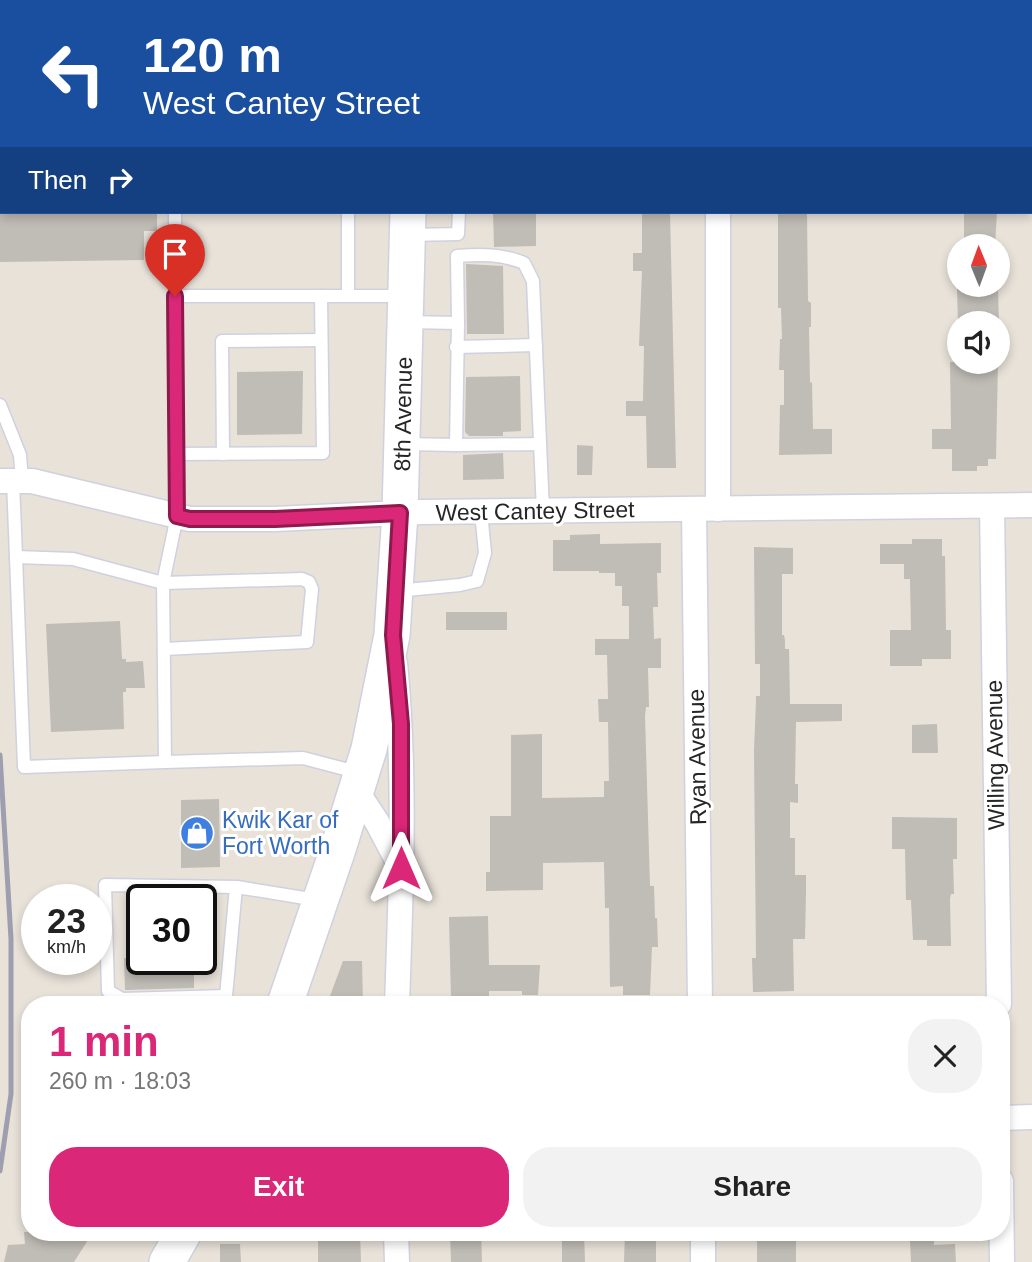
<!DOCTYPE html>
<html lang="en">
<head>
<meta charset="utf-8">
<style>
  :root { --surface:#fff; --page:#f2f2f2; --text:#222; --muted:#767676; --accent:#db2777 }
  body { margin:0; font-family:Arial,sans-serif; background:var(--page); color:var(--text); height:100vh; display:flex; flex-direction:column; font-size:26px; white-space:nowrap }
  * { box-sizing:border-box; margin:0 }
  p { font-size:23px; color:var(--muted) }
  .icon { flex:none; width:38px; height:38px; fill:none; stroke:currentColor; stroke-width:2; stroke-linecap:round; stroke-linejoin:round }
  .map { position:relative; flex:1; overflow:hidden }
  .drawer { position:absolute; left:21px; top:996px; width:989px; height:245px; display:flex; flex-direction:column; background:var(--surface); border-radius:28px; box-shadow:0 4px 10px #0003 }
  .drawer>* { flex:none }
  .guide { position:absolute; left:0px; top:0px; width:1032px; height:214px; box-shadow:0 4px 10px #0003; background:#1a4fa0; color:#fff; overflow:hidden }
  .needle { width:46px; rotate:359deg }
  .controls { position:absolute; left:947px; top:234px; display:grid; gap:14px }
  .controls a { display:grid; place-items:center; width:63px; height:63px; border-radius:50%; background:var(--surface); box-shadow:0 4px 10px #0003; font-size:35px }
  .speed { position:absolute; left:21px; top:884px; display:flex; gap:14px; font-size:35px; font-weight:700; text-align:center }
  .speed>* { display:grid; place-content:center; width:91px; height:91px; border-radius:50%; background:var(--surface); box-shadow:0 4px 10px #0003; line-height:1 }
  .speed small { font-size:18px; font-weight:400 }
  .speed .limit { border:4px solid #111; border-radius:10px; background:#fff; color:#111 }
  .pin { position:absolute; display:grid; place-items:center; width:60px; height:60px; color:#fff; margin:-72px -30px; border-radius:50% 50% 50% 0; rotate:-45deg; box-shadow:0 0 7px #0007 }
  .pin .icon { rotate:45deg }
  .me { position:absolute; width:77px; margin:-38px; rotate:0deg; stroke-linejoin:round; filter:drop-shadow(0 0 5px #0008) }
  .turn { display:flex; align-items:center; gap:24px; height:147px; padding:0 28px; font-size:32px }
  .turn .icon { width:91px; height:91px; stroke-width:2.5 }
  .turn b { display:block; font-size:49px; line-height:60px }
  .then { display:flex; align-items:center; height:66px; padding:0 28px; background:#0003; gap:14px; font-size:26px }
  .round { display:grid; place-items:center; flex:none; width:74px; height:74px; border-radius:28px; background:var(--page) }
  .summary { display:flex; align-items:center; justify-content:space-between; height:119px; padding:0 28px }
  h1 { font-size:42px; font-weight:700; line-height:52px; color:var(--accent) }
  .action { display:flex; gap:14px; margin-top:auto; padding:14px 28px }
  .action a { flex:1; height:80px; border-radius:28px; background:var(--accent); color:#fff; font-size:28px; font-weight:700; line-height:80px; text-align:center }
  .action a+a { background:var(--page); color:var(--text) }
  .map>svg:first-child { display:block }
  .building { fill:#c0bcb6 }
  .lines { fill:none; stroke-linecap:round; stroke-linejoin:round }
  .lane-casing { stroke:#cfd1de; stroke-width:15 }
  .street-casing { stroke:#cfd1de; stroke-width:27 }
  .secondary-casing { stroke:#cfd1de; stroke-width:38 }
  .lane { stroke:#fff; stroke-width:12 }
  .street { stroke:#fff; stroke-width:24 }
  .secondary { stroke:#fff; stroke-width:35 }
  .rail { stroke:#9d9eaf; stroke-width:5 }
  .route-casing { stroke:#8e194d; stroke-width:18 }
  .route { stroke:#db2777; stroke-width:12 }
  .labels { text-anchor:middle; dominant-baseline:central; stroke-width:6; stroke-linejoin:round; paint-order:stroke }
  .street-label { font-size:23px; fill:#262626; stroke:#fff }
  .shop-label { font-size:23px; fill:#366cbe; stroke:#fff; text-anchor:start }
</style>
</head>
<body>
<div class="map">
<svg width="1032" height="1262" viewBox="0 0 1032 1262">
  <rect width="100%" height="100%" fill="#e8e2d9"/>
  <g class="building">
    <polygon points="0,212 157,212 157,231 144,231 144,260 0,262"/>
    <polygon points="493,212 536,212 536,246 494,247"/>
    <polygon points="642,212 670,212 676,468 647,468 646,416 626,416 626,401 643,401 644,346 639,346 642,271 633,271 633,253 642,253"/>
    <polygon points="778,212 807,212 808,301 811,303 811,327 809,327 810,383 812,382 813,429 832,429 832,454 779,455 780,405 784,405 784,370 779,370 780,339 782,339 781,308 778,308"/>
    <polygon points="964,212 997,212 995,247 964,247"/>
    <polygon points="466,264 503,266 504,334 467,334"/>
    <polygon points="957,289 998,289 999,323 958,324"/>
    <polygon points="950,362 998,362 996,459 988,459 988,466 977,466 977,471 952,471 952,449 932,449 932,429 951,429"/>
    <polygon points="303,371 302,434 237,435 237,372"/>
    <polygon points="520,376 521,431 503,432 503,436 469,436 465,432 466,377"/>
    <polygon points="577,445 593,446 592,475 577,475"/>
    <polygon points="503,453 504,479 463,480 463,455"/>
    <polygon points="600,534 600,544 661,543 661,573 657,573 658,607 653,607 654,639 661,638 661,668 648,668 649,707 646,707 645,716 650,886 654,886 655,918 657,918 658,947 652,947 650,995 623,995 623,986 610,987 609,908 605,908 604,862 543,863 543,890 486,891 486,872 490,872 490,816 511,816 511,735 542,734 542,798 604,797 604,781 609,781 608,722 599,722 598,699 608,699 607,655 595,655 595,639 629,639 629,606 622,606 622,586 615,586 615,573 599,573 599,571 553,571 553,540 570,540 570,535"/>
    <polygon points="912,539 942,539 942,556 945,556 946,630 951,630 951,659 922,659 922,666 890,666 890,630 911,630 910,579 904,579 904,564 880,564 880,544 912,544"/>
    <polygon points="754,547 793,548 793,574 782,574 782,635 784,635 785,640 785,649 789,649 790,704 842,704 842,721 796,722 795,784 798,784 798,803 790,802 790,838 795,838 795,875 806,875 806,891 805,939 793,939 794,991 753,992 752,958 756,958 754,750 756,700 756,696 760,696 760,664 755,664"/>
    <rect x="446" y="612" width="61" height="18"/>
    <polygon points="120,621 122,659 126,659 126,662 143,661 145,688 126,688 126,692 123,692 124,729 51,732 46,624"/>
    <polygon points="937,724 938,753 912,753 912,725"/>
    <polygon points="219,799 220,867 181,868 181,800"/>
    <polygon points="892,817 957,818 957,859 953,859 954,894 951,894 950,899 951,946 927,946 927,940 913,940 911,900 906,900 905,849 892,849"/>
    <polygon points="488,916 489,965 540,965 538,995 522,995 522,991 489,991 489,1000 474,1001 474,997 451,998 449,917"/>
    <polygon points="124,958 194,959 194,988 125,990"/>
    <polygon points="343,961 362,961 363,1004 327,1004"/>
    <polygon points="24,1232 93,1232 74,1262 4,1262 8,1245 25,1244"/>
    <polygon points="318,1232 360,1232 361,1262 318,1262"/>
    <polygon points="450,1232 481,1232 482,1262 451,1262"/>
    <polygon points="562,1232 584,1232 585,1262 562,1262"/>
    <polygon points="625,1232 656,1232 656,1262 624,1262"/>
    <rect x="757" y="1232" width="39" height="30"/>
    <polygon points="910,1241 934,1241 934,1245 955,1244 956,1262 911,1262"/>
    <polygon points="220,1244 240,1244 241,1262 220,1262"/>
  </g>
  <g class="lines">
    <g class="lane-casing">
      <g id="lane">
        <polyline points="173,0 173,2"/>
        <polyline points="346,0 346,2"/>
        <polyline points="441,2 441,0"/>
        <polyline points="175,212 177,516 163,583 165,762 303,758 360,773"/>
        <polyline points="348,212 348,295"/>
        <polyline points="411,235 458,234 459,212"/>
        <polyline points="175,296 402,296"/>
        <path d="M407,322L458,323L457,256C481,254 502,254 524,263L533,281L543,511"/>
        <polyline points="456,347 536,345"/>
        <polyline points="0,405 20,455 22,481"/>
        <polyline points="404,444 456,445 458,323"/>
        <polyline points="456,445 540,444"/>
        <polyline points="176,454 323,453 321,296"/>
        <polyline points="223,454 222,341 321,340"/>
        <polyline points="13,481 16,557 73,559 163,583 302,579 309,582 312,589 307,642 164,649"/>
        <polyline points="16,557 24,767 165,762"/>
        <polyline points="396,591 460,585 477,581 485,553 481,512"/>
        <polyline points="236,887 226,996 122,999 108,991 105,885 237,887 317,900"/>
      </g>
    </g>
    <g class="street-casing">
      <g id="street">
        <polyline points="718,0 718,2"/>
        <polyline points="718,212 718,509"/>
        <polyline points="0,481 32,481 190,519 275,519 421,512 1032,505"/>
        <polyline points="992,506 999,1004"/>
        <polyline points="694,509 700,1004"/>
        <path d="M395,663C406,776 401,890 397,1004"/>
        <polyline points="356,790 377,822 399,864"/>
        <polyline points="1001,1118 1032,1117"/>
        <polyline points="1001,1181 1002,1262"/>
        <polyline points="396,1232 397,1262"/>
        <polyline points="703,1232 703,1262"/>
      </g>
    </g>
    <g class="secondary-casing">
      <g id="secondary">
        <polyline points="407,0 407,2"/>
        <polyline points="285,1004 337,852 369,749 392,635 400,513 408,212"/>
        <polyline points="167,1262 184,1232"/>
      </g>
    </g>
    <use href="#lane" class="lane"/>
    <use href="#street" class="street"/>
    <use href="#secondary" class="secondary"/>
    <polyline class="rail" points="0,755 11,939 11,1094 0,1171"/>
  </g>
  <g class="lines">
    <g class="route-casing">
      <polyline id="route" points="175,296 177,516 190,519 275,519 400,513 393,635 401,724 401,868"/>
    </g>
    <use href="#route" class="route"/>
  </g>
  <defs>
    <g id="shop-disc" transform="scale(1.75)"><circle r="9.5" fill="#3f7fe0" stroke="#fff"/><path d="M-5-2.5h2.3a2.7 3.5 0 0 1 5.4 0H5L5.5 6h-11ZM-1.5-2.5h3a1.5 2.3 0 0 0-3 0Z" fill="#fff"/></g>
  </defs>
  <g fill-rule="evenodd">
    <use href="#shop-disc" x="197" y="833"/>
  </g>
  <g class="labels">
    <g class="street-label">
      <text transform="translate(403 414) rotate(-89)">8th Avenue</text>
      <text transform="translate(535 511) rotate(-1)">West Cantey Street</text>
      <text transform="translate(995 755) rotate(-91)">Willing Avenue</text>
      <text transform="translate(697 757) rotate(-91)">Ryan Avenue</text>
    </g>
    <g class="shop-label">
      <text x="222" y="820">Kwik Kar of<tspan x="222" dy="26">Fort Worth</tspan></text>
    </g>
  </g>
</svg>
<div class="controls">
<a><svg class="needle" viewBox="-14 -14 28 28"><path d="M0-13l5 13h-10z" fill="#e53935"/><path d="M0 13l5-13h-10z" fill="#767676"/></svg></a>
<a><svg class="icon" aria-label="sound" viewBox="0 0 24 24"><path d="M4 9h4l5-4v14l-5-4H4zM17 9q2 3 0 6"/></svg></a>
</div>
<div class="speed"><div>23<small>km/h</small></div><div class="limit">30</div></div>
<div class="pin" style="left:175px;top:296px;background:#d93025"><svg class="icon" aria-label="arrive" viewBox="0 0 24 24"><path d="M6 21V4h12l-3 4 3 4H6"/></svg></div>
<svg class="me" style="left:401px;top:868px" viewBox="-20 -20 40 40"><path d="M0-17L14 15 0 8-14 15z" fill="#db2777" stroke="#fff" stroke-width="4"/></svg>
<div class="guide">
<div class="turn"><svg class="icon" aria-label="left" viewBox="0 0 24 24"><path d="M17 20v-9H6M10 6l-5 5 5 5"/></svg><div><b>120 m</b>West Cantey Street</div></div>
<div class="then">Then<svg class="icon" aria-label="right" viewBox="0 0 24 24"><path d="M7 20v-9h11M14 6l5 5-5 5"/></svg></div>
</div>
<section class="drawer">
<div class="summary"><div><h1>1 min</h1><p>260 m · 18:03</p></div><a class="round"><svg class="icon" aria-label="close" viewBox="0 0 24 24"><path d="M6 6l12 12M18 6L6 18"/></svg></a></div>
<div class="action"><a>Exit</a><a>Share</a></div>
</section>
</div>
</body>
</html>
